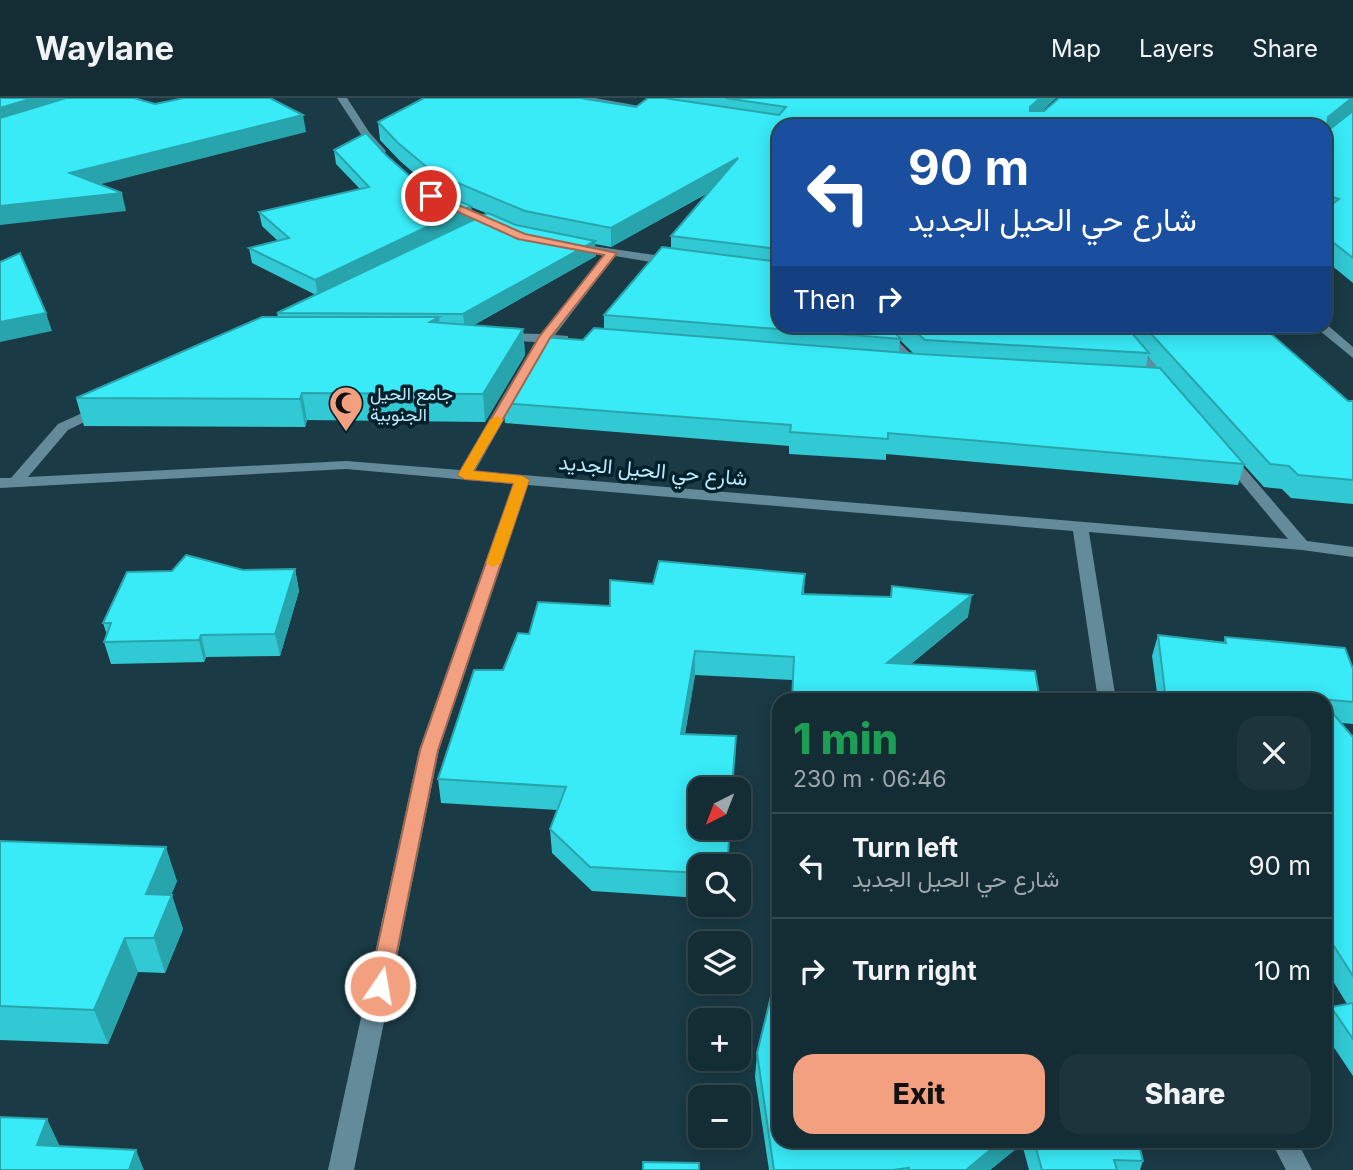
<!DOCTYPE html>
<html lang="en">
<head>
<meta charset="utf-8">
<style>
  :root { --surface:#142c34; --page:#1d343c; --text:#f1f3f6; --muted:#9da7ac; --line:#33484f; --accent:#f2a07f }
  body { margin:0; font-family:Inter,Vazirmatn,sans-serif; background:var(--page); color:var(--text); height:100vh; display:flex; flex-direction:column; font-size:26px; white-space:nowrap }
  * { box-sizing:border-box; margin:0 }
  p { font-size:23px; color:var(--muted) }
  .icon { flex:none; width:38px; height:38px; fill:none; stroke:currentColor; stroke-width:2; stroke-linecap:round; stroke-linejoin:round }
  .map { position:relative; flex:1; overflow:hidden }
  .drawer { position:absolute; left:772px; top:595px; width:560px; height:455px; display:flex; flex-direction:column; background:var(--surface); border-radius:21px; box-shadow:0 4px 18px #0003,0 0 0 2px var(--line) }
  .drawer>* { flex:none }
  .hud { position:absolute; left:772px; top:21px; width:560px; height:214px; border-radius:21px; box-shadow:0 4px 18px #0003,0 0 0 2px var(--line); background:#1a4fa0; color:#fff; overflow:hidden }
  .needle { width:46px; rotate:222deg }
  .tools { position:absolute; left:688px; top:679px; display:grid; gap:14px }
  .tools a { display:grid; place-items:center; width:63px; height:63px; border-radius:14px; background:var(--surface); box-shadow:0 4px 18px #0003,0 0 0 2px var(--line); font-size:35px }
  .pin { position:absolute; display:grid; place-items:center; width:60px; height:60px; color:#fff; margin:-30px; border:4px solid #fff; border-radius:50%; box-shadow:0 2px 7px #0007 }
  .me { position:absolute; width:77px; margin:-38px; rotate:12deg; stroke-linejoin:round; filter:drop-shadow(0 0 5px #0008) }
  .turn { display:flex; align-items:center; gap:24px; height:147px; padding:0 21px; font-size:32px }
  .turn .icon { width:91px; height:91px; stroke-width:2.5 }
  .turn b { display:block; font-size:49px; line-height:60px }
  .then { display:flex; align-items:center; height:66px; padding:0 21px; background:#0003; gap:14px; font-size:26px }
  .round { display:grid; place-items:center; flex:none; width:74px; height:74px; border-radius:21px; background:var(--page) }
  .head { display:flex; align-items:center; justify-content:space-between; height:119px; padding:0 21px }
  h1 { font-size:42px; font-weight:800; line-height:52px; color:#1e9e55 }
  .cta { display:flex; gap:14px; margin-top:auto; padding:14px 21px }
  .cta a { flex:1; height:80px; border-radius:21px; background:var(--accent); color:#111; font-size:28px; font-weight:800; line-height:80px; text-align:center }
  .cta a+a { background:var(--page); color:var(--text) }
  ul { padding:0; list-style:none }
  li { display:flex; align-items:center; gap:21px; height:105px; padding:0 21px; border-top:2px solid var(--line) }
  li div { flex:1 }
  li b { display:block; font-size:26px }
  li em { font-style:normal }
  header { display:flex; align-items:center; gap:42px; box-sizing:border-box; height:98px; padding:0 35px; background:var(--surface); border-bottom:2px solid var(--line) }
  header strong { font-size:33px }
  nav { display:flex; gap:38px; margin-inline-start:auto; font-size:24px }
  .map>svg:first-child { display:block }
  .lines { fill:none; stroke-linecap:round; stroke-linejoin:round }
  .minor { fill:#648b99; fill-rule:evenodd }
  .wall { fill:#31c9d4; fill-rule:evenodd }
  .shaded-wall { fill:#28a4ad }
  .building { fill:#39eaf7; stroke:#28a4ad; stroke-width:2 }
  .route { fill:#f2a07f; stroke:#9d6853; stroke-width:2 }
  .slow { fill:#f59e0b }
  .labels { text-anchor:middle; dominant-baseline:central; stroke-width:7; stroke-linejoin:round; paint-order:stroke }
  .far-poi-label { font-size:18px; fill:#bceafc; stroke:#00212b; text-anchor:start }
  .street-label { font-size:21px; fill:#bceafc; stroke:#00212b }
</style>
</head>
<body>
<header>
<strong>Waylane</strong>
<nav><a>Map</a><a>Layers</a><a>Share</a></nav>
</header>
<div class="map">
<svg width="1353" height="1072" viewBox="0 0 1353 1072">
  <rect width="100%" height="100%" fill="#1a3a45"/>
  <g class="lines">
    <g class="minor">
      <polygon points="337,0 347,0 369,34 386,53 385,55 377,55 362,38"/>
      <polygon points="571,0 595,0 662,12 657,15"/>
      <polygon points="450,103 505,127 507,129 497,131 446,108 445,106"/>
      <polygon points="572,145 675,160 681,164 675,168 615,158 555,237 568,238 568,244 549,244 541,250 536,249 536,244 495,242 494,239 500,235 542,236 604,156 568,150 566,148"/>
      <polygon points="1325,225 1353,249 1353,260 1314,228"/>
      <polygon points="870,228 883,228 922,267 922,273 912,273"/>
      <polygon points="1107,228 1120,228 1172,285 1172,291 1162,291"/>
      <polygon points="516,284 523,288 475,373 1288,441 1223,363 1221,360 1223,357 1233,357 1307,443 1353,449 1353,459 1302,452 1089,434 1116,602 1098,602 1073,433 528,387 439,652 354,1072 328,1072 419,652 513,386 346,371 0,390 0,380 11,380 58,326 102,306 107,307 107,313 68,332 28,379 346,363 460,372 509,288"/>
      <polygon points="1271,1043 1297,1043 1312,1072 1286,1072"/>
    </g>
  </g>
  <g class="wall">
    <path d="M648,0H1056L1042,13H1353V185L1325,162V28H779V228H1262L1348,303H1353V406L1291,400L1282,391L1264,389L1244,367L1238,387L886,356V362L789,356V348L505,325L503,305L583,242L604,230V217L671,150V138L708,95L611,149L595,146L596,158L474,227L523,231L525,257L485,324L307,322L305,329L84,328L76,300L278,219L277,215L316,197L252,165L249,150L278,143L262,128L259,114L360,91L336,66L334,52L386,57L412,80L436,94L400,63L380,42L378,24L636,9ZM471,109L486,115L473,122ZM900,242L914,256L899,255ZM1148,258L1150,261L1158,270L1146,269Z"/>
    <polygon points="295,471 299,493 280,558 206,559 204,564 111,566 104,544 107,537 103,525 243,472"/>
    <polygon points="805,476 804,496 968,519 911,566 792,582 695,577 685,636 736,638 735,662 700,768 700,800 592,793 552,755 550,731 557,712 441,705 438,681 503,572 529,536 610,508 653,486"/>
    <polygon points="1158,537 1224,544 1225,539 1353,571 1353,626 1341,625 1353,639 1353,978 1325,936 1325,923 1331,909 1347,906 1325,870 1325,602 1158,602 1152,558"/>
    <polygon points="0,743 177,783 171,797 183,831 165,875 138,874 108,946 0,942"/>
    <polygon points="757,955 779,1043 1138,1043 1143,1063 1140,1072 1029,1072 1022,1046 990,1072 769,1072 755,979"/>
  </g>
  <g class="shaded-wall">
    <polygon points="33,0 84,0 0,28 0,10"/>
    <polygon points="1040,0 1056,0 1027,26 1030,9"/>
    <polygon points="1353,0 1353,12 1325,35 1328,19"/>
    <polygon points="303,17 306,34 74,93 70,75"/>
    <polygon points="738,60 737,78 611,149 611,130"/>
    <polygon points="122,95 126,113 0,127 0,108"/>
    <polygon points="471,108 473,123 318,198 315,182"/>
    <polygon points="595,143 596,158 465,232 463,216"/>
    <polygon points="46,215 52,233 0,244 0,224"/>
    <polygon points="439,219 441,245 430,224"/>
    <polygon points="523,231 525,257 485,324 483,296"/>
    <polygon points="302,295 307,322 305,329 300,301"/>
    <polygon points="295,471 299,493 280,558 275,536"/>
    <polygon points="972,497 968,519 884,588 887,565"/>
    <polygon points="201,537 206,559 204,564 199,542"/>
    <polygon points="695,553 695,577 681,659 681,636"/>
    <polygon points="166,749 177,783 157,831 146,796"/>
    <polygon points="172,797 183,831 165,875 154,840"/>
    <polygon points="125,840 138,874 108,946 94,912"/>
    <polygon points="47,1021 63,1055 37,1047"/>
    <polygon points="1001,1043 1022,1043 1022,1046 990,1072 966,1072"/>
    <polygon points="136,1052 144,1072 129,1072"/>
  </g>
  <g class="building">
    <polygon points="0,0 33,0 0,10"/>
    <polygon points="66,0 134,0 155,6 184,0 270,0 303,17 70,75 122,95 0,108 0,20"/>
    <polygon points="424,0 580,0 636,9 648,0 664,0 779,17 786,9 725,0 1040,0 1030,9 1030,13 1044,13 1059,0 1352,0 1328,19 1327,29 1330,31 1353,13 1353,160 1325,138 1325,112 1339,101 1325,97 1325,28 779,28 779,151 671,138 738,60 611,130 525,113 434,75 398,45 378,24"/>
    <polygon points="366,35 386,57 412,80 432,92 471,108 315,182 249,150 289,140 259,114 369,89 334,52"/>
    <polygon points="488,115 516,127 595,143 463,216 277,215"/>
    <polygon points="662,149 779,164 779,228 888,228 901,241 604,217"/>
    <polygon points="20,155 46,215 0,224 0,164"/>
    <polygon points="262,219 439,219 430,224 523,231 483,296 302,295 300,301 76,300"/>
    <polygon points="909,228 1126,228 1149,255 925,242"/>
    <polygon points="1144,228 1262,228 1348,303 1353,303 1353,382 1298,377 1289,368 1270,366"/>
    <polygon points="594,230 919,256 1160,270 1244,366 888,335 888,341 790,334 791,327 503,305 542,239 583,242"/>
    <polygon points="186,457 243,472 295,471 275,536 201,537 199,542 104,544 111,525 103,525 127,474 172,473"/>
    <polygon points="659,463 805,476 802,496 891,499 892,488 972,497 887,565 1035,573 1040,602 792,602 794,559 695,553 681,636 736,638 732,691 700,691 700,730 730,730 727,768 700,768 700,775 590,769 550,731 566,689 438,681 474,572 503,572 518,535 529,536 538,504 610,508 610,482 653,486"/>
    <polygon points="1158,537 1226,545 1225,539 1345,550 1353,571 1353,604 1320,601 1321,602 1166,602"/>
    <polygon points="1325,606 1353,639 1353,878 1325,834"/>
    <polygon points="0,743 166,749 146,796 172,797 154,840 125,840 94,912 0,908"/>
    <polygon points="779,866 779,1043 1001,1043 966,1072 909,1072 909,1070 893,1072 774,1072 757,955"/>
    <polygon points="1353,905 1353,941 1331,909"/>
    <polygon points="0,1019 47,1021 37,1047 136,1052 129,1072 0,1072"/>
    <polygon points="1034,1043 1138,1043 1143,1063 1114,1062 1117,1072 1042,1072"/>
    <polygon points="643,1064 699,1065 699,1072 643,1072"/>
  </g>
  <polygon class="route" points="431,95 525,136 617,155 550,240 473,373 522,378 529,382 438,652 390,888 387,894 380,897 372,894 369,888 420,652 514,385 465,381 458,377 539,239 604,157 518,141 427,100 426,98"/>
  <polygon class="slow" points="497,318 503,322 473,373 522,378 529,382 501,465 493,469 486,465 514,385 465,381 458,377 490,322"/>
  <defs>
    <g id="mosque-pin" transform="scale(1.75)"><path d="M0 17L-7.5 6A9.5 9.5 0 1 1 7.5 6Z" fill="#f2a07f" stroke="#00212b"/><path d="M3.5-4.9A6 6 0 1 0 3.5 4.9A5 5 0 1 1 3.5-4.9Z" fill="#111"/></g>
  </defs>
  <g fill-rule="evenodd">
    <use href="#mosque-pin" x="346" y="305"/>
  </g>
  <g class="labels">
    <g class="far-poi-label">
      <text x="370" y="295">جامع الحيل<tspan x="370" dy="21">الجنوبية</tspan></text>
    </g>
    <g class="street-label">
      <text transform="translate(653 372) rotate(5)">شارع حي الحيل الجديد</text>
    </g>
  </g>
</svg>
<div class="tools">
<a><svg class="needle" viewBox="-14 -14 28 28"><path d="M0-13l5 13h-10z" fill="#e53935"/><path d="M0 13l5-13h-10z" fill="#9da7ac"/></svg></a>
<a><svg class="icon" aria-label="search" viewBox="0 0 24 24"><circle cx="10" cy="10" r="6"/><path d="M15 15l6 6"/></svg></a>
<a><svg class="icon" aria-label="layers" viewBox="0 0 24 24"><path d="M12 4l9 5-9 5-9-5zM3 14l9 5 9-5"/></svg></a>
<a>+</a>
<a>−</a>
</div>
<div class="pin" style="left:431px;top:98px;background:#d93025"><svg class="icon" aria-label="arrive" viewBox="0 0 24 24"><path d="M6 21V4h12l-3 4 3 4H6"/></svg></div>
<svg class="me" style="left:380px;top:888px" viewBox="-20 -20 40 40"><circle r="17" fill="#f2a07f" stroke="#fff" stroke-width="3"/><path d="M0-11L8 9 0 5-8 9z" fill="#fff"/></svg>
<div class="hud">
<div class="turn"><svg class="icon" aria-label="left" viewBox="0 0 24 24"><path d="M17 20v-9H6M10 6l-5 5 5 5"/></svg><div><b>90 m</b>شارع حي الحيل الجديد</div></div>
<div class="then">Then<svg class="icon" aria-label="right" viewBox="0 0 24 24"><path d="M7 20v-9h11M14 6l5 5-5 5"/></svg></div>
</div>
<section class="drawer">
<div class="head"><div><h1>1 min</h1><p>230 m · 06:46</p></div><a class="round"><svg class="icon" aria-label="close" viewBox="0 0 24 24"><path d="M6 6l12 12M18 6L6 18"/></svg></a></div>
<ul>
<li><svg class="icon" aria-label="left" viewBox="0 0 24 24"><path d="M17 20v-9H6M10 6l-5 5 5 5"/></svg><div><b>Turn left</b><p>شارع حي الحيل الجديد</p></div><em>90 m</em></li>
<li><svg class="icon" aria-label="right" viewBox="0 0 24 24"><path d="M7 20v-9h11M14 6l5 5-5 5"/></svg><div><b>Turn right</b></div><em>10 m</em></li>
</ul>
<div class="cta"><a>Exit</a><a>Share</a></div>
</section>
</div>
</body>
</html>
